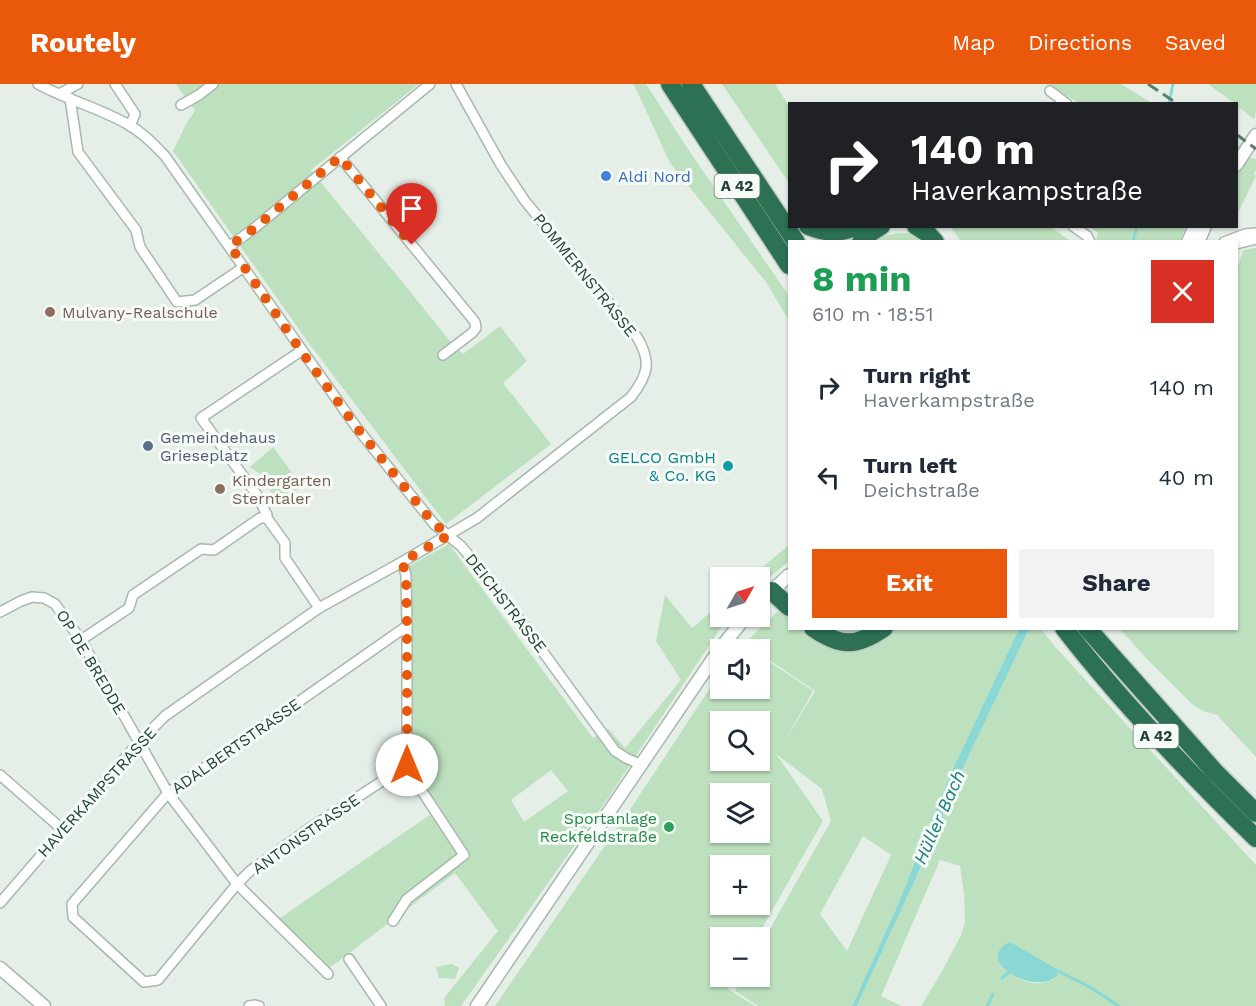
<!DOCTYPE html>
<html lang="en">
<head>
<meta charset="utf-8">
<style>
  :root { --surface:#fff; --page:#f2f2f3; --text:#1f2937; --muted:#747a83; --accent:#ea580c }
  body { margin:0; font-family:"Work Sans",sans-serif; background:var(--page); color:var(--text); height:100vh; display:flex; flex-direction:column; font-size:22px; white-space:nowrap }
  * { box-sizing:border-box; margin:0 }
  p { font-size:20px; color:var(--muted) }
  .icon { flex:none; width:33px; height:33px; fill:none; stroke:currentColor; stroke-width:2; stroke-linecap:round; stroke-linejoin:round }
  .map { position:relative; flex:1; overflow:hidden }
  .details { position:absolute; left:788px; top:156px; width:450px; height:390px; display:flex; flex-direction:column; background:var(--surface); border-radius:0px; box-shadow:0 2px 4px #0004 }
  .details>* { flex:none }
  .banner { position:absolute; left:788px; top:18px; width:450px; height:126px; border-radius:0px; box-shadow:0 2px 4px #0004; background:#202124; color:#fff; overflow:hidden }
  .needle { width:39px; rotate:51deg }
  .buttons { position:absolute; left:710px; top:483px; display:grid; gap:12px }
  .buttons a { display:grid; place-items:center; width:60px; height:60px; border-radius:0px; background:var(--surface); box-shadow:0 2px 4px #0004; font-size:30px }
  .pin { position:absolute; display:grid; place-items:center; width:51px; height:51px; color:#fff; margin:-62px -26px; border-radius:50% 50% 50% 0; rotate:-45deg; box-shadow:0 0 6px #0007 }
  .pin .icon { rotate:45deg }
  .me { position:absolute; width:66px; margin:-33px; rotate:0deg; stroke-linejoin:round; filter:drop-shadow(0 0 4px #0008) }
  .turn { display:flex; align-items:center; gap:21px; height:126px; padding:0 24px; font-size:27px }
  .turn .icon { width:78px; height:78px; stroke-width:2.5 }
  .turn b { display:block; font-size:42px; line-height:51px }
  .round { display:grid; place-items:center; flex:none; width:63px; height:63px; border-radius:0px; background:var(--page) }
  .summary { display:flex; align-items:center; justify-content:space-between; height:102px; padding:0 24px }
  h1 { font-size:36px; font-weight:700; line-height:45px; color:#1e9e55 }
  .action { display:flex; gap:12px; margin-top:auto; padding:12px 24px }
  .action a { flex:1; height:69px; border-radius:0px; background:var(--accent); color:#fff; font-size:24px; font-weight:700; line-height:69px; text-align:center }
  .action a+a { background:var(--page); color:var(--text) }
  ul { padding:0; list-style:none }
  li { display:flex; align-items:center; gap:18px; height:90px; padding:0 24px }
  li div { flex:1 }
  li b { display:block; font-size:22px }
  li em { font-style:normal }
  header { display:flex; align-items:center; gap:36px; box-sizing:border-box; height:84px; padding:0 30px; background:var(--accent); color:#fff }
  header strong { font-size:28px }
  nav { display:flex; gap:33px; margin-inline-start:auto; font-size:21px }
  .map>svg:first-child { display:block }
  .green { fill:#bde1bf; fill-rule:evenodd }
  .water { fill:#8ad7d3 }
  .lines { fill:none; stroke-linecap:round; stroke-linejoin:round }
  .stream { stroke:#8ad7d3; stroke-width:3 }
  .minor-casing { stroke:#a7b8ae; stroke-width:12 }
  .tertiary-casing { stroke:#a7b8ae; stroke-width:15 }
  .motorway-casing { stroke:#c1cac6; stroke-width:21 }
  .minor { stroke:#fff; stroke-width:9 }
  .tertiary { stroke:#fff; stroke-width:12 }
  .motorway { stroke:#2c7154; stroke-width:18 }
  .rail { stroke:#5d7d6e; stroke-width:3; stroke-dasharray:12 6; stroke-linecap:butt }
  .route { stroke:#ea580c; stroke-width:10; stroke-dasharray:0 18 }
  .shop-dot { fill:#3f7fe0; stroke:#f6fbf7; stroke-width:2 }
  .education-dot { fill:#8d6e63; stroke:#f6fbf7; stroke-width:2 }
  .service-dot { fill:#5c6f8a; stroke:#f6fbf7; stroke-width:2 }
  .culture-dot { fill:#0f9aa8; stroke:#f6fbf7; stroke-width:2 }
  .leisure-dot { fill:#2e9e5b; stroke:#f6fbf7; stroke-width:2 }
  .labels { text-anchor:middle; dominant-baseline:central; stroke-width:6; stroke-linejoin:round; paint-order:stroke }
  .shield { fill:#f6fbf7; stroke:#627a6e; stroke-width:1.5 }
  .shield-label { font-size:15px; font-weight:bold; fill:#224233 }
  .shop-label { font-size:16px; fill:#366cbe; stroke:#f6fbf7; text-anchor:start }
  .street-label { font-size:16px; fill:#224233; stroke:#f6fbf7 }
  .education-label { font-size:16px; fill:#785e54; stroke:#f6fbf7; text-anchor:start }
  .service-label { font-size:16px; fill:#4e5e75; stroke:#f6fbf7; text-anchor:start }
  .culture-label { font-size:16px; fill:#0d838f; stroke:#f6fbf7; text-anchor:end }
  .leisure-label { font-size:16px; fill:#27864d; stroke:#f6fbf7; text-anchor:end }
  .water-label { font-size:18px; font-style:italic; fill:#177d7a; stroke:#f6fbf7 }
</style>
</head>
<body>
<header>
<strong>Routely</strong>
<nav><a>Map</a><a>Directions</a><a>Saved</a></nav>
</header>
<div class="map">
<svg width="1256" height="922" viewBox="0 0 1256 922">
  <rect width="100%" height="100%" fill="#e5efe8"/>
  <g class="green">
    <polygon points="176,0 419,0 311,86 451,258 463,270 500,242 527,277 503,299 551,360 446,440 308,258 173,67 187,38 195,27"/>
    <polygon points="633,0 646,0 690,68 789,212 789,237 766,198 670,79 638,9"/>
    <polygon points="722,0 775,0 789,22 789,99"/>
    <polygon points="1047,0 1121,0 1152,19 1079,19"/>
    <polygon points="1208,0 1256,0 1256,28 1254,35 1236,21 1236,20 1234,19"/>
    <polygon points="1250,74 1254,74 1256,76 1256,86 1254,90 1256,92 1236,133 1236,90"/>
    <polygon points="950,143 1051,143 1070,157 961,157"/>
    <polygon points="1089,143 1185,143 1180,158 1096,157 1098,148"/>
    <path d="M910,149L922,157L875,158C885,149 898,149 910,149Z"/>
    <polygon points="1256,164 1256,673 1217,631 1203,627 1192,620 1149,577 1120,545 1236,544 1236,190 1243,166"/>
    <polygon points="273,363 301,401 287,418 274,414 263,392 250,383"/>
    <path d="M449,460L593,654L608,644L625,664L681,596L656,557L665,511L692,544L720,520V532L728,533L606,717L461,922H445L444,914L498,847L455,789L328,885L277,836L437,726L413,683L409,482ZM551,686L568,707L524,738L511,716Z"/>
    <polygon points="789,461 789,477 759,502 759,494 751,493"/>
    <path d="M789,516V544L1019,545L950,691L896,825L852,922H758L735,907L743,893L759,892V864L831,737L822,705L776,670L823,737L757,853L720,854V892L735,893L728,905L755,922H495L633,721L720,589V604H759V571L813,607L782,662L815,607L759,569V566L754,565L745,559ZM720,638H759V676H720ZM720,710H759V748H720ZM863,752L891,771L847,867L820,830ZM720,782H759V820H720Z"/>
    <path d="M1029,545H1041L1057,565L1256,781V922H921L940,891L961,851L965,838L964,810L960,782L940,776L881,912L901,922H857L915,796L962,686ZM1002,863L1056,894C1048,899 1038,901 1028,898C1015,894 988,878 1002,863Z"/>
    <polygon points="452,880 459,884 455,895 439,894 436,883"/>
  </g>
  <g class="water">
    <polygon points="1019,545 1029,545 962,686 915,796 857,922 852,922 896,825 950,691"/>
    <path d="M1010,858L1055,884L1058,891C1040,911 989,886 999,867C1001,863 1006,860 1010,858Z"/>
  </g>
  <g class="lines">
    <g class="stream">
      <polyline points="1169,20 1173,0"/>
      <polyline points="1133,158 1137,142"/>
      <polyline points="1056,886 1088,902 1119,922"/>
      <polyline points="1002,894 1008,889"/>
      <polyline points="987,922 993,910"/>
    </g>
    <g class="minor-casing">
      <g id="minor">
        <path d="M38,0C67,16 100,24 129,41C143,49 154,60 165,72L357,344L434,440L461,462L498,506L615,667L626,674L642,681"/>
        <polyline points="115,0 135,30 130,42"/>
        <polyline points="1050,7 1067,20"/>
        <polyline points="59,10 78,0"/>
        <polyline points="70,14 78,68 136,146 140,163 177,218 195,216 244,183"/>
        <polyline points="181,21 199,11 213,0"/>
        <polyline points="340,73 475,238 476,244 472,249 443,271"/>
        <polyline points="1073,142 1087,152 1090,158"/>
        <polyline points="1224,158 1245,150 1256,149"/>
        <polyline points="1236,160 1256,155"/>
        <polyline points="230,162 252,146 430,0"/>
        <polyline points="301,267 201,334 257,411 267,431 267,434 285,459 285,474 319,524"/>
        <polyline points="0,528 21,517 32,513 44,514 55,520 81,556 168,709 237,800 328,890"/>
        <polyline points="81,556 129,524 133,511 201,465 214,466 260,434 267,434"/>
        <polyline points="407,681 310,744 250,787 237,800 158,896 144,898 73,833 72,820 168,709 407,542"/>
        <polyline points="0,691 63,746"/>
        <path d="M0,819L139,658L165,632L319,524L402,478L477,434L631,313C648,291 652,278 637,253L525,117L501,81L456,0"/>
        <polyline points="393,837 407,815 464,771 412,692 407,681 407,542 406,491 402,478"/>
        <polyline points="349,875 381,922"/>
        <polyline points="249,922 255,921 259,922"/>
      </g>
    </g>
    <g class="tertiary-casing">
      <g id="tertiary">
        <polyline points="1236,81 1256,51"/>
        <polyline points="1188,158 1195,142"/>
        <polyline points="1198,158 1205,142"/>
        <polyline points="759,519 789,491"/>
        <polyline points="0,884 44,922"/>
        <polyline points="477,922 717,569 746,532"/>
      </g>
    </g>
    <g class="motorway-casing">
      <g id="motorway">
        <polyline points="670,0 789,181"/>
        <polyline points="691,0 796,158"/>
        <path d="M808,142C828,150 839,150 858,142"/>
        <polyline points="916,142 927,149 935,158"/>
        <polyline points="861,158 867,151 881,142"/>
        <polyline points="772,507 789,523"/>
        <path d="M813,544C840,563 857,563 884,544"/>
        <path d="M1064,544C1122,619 1188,688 1256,754"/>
        <polyline points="1087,544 1215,688 1256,729"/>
      </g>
    </g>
    <use href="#minor" class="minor"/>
    <use href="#tertiary" class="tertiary"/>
    <use href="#motorway" class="motorway"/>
    <g class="rail">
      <polyline points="1148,0 1178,20"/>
      <polyline points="1236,50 1256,65"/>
    </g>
  </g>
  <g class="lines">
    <polyline class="route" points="407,681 407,542 406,491 402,478 449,451 434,440 357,344 301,267 230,162 252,146 340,73 412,161"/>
  </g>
  <circle class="shop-dot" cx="606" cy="92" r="6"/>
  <g class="education-dot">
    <circle cx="50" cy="228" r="6"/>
    <circle cx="220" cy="405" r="6"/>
  </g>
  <circle class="service-dot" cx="148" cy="362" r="6"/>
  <circle class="culture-dot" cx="728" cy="382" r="6"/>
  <circle class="leisure-dot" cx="669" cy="743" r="6"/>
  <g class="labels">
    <g class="shield">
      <rect x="714.5" y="90" width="45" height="24" rx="4.5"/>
      <rect x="1133.5" y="640" width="45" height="24" rx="4.5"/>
    </g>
    <g class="shield-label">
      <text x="737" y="102">A 42</text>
      <text x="1156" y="652">A 42</text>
    </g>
    <g class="shop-label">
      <text x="618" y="92">Aldi Nord</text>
    </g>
    <g class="street-label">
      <text transform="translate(585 191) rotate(51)">POMMERNSTRASSE</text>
      <text transform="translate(506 519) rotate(52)">DEICHSTRASSE</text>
      <text transform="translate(91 578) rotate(59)">OP DE BREDDE</text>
      <text transform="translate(236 662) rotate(-35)">ADALBERTSTRASSE</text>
      <text transform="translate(97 708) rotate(-48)">HAVERKAMPSTRASSE</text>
      <text transform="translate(306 750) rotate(-35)">ANTONSTRASSE</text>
    </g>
    <g class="education-label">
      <text x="62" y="228">Mulvany-Realschule</text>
      <text x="232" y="396">Kindergarten<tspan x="232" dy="18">Sterntaler</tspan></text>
    </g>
    <g class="service-label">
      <text x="160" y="353">Gemeindehaus<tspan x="160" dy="18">Grieseplatz</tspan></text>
    </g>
    <g class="culture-label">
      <text x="716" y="373">GELCO GmbH<tspan x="716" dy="18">&amp; Co. KG</tspan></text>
    </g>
    <g class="leisure-label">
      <text x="657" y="734">Sportanlage<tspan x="657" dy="18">Reckfeldstraße</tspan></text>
    </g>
    <g class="water-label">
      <text transform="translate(939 733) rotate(-66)">Hüller Bach</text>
    </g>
  </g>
</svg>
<div class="buttons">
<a><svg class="needle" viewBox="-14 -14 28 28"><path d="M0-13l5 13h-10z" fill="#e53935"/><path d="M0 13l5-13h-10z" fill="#747a83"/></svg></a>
<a><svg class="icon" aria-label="sound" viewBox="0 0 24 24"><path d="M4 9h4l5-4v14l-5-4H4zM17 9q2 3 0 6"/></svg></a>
<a><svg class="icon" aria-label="search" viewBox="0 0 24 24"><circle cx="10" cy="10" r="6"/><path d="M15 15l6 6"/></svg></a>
<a><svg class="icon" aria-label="layers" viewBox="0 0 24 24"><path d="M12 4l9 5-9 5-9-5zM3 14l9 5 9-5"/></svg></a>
<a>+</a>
<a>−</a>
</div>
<div class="pin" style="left:412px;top:161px;background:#d93025"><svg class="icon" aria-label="arrive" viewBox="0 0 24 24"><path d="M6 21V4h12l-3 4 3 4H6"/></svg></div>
<svg class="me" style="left:407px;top:681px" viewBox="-20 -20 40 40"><circle r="19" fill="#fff"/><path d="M0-13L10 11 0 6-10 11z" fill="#ea580c"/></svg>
<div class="banner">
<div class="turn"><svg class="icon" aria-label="right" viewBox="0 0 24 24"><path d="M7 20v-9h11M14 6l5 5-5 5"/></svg><div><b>140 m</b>Haverkampstraße</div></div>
</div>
<section class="details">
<div class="summary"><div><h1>8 min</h1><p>610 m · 18:51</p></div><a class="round" style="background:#d93025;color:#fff"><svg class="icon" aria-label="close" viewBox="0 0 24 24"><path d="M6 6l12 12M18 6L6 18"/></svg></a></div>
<ul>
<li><svg class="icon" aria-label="right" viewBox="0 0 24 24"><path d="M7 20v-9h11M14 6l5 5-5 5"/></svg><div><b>Turn right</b><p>Haverkampstraße</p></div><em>140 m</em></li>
<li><svg class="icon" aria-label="left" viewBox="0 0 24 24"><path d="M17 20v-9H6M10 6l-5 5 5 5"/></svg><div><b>Turn left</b><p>Deichstraße</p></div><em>40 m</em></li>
</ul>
<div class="action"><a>Exit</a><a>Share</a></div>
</section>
</div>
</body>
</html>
